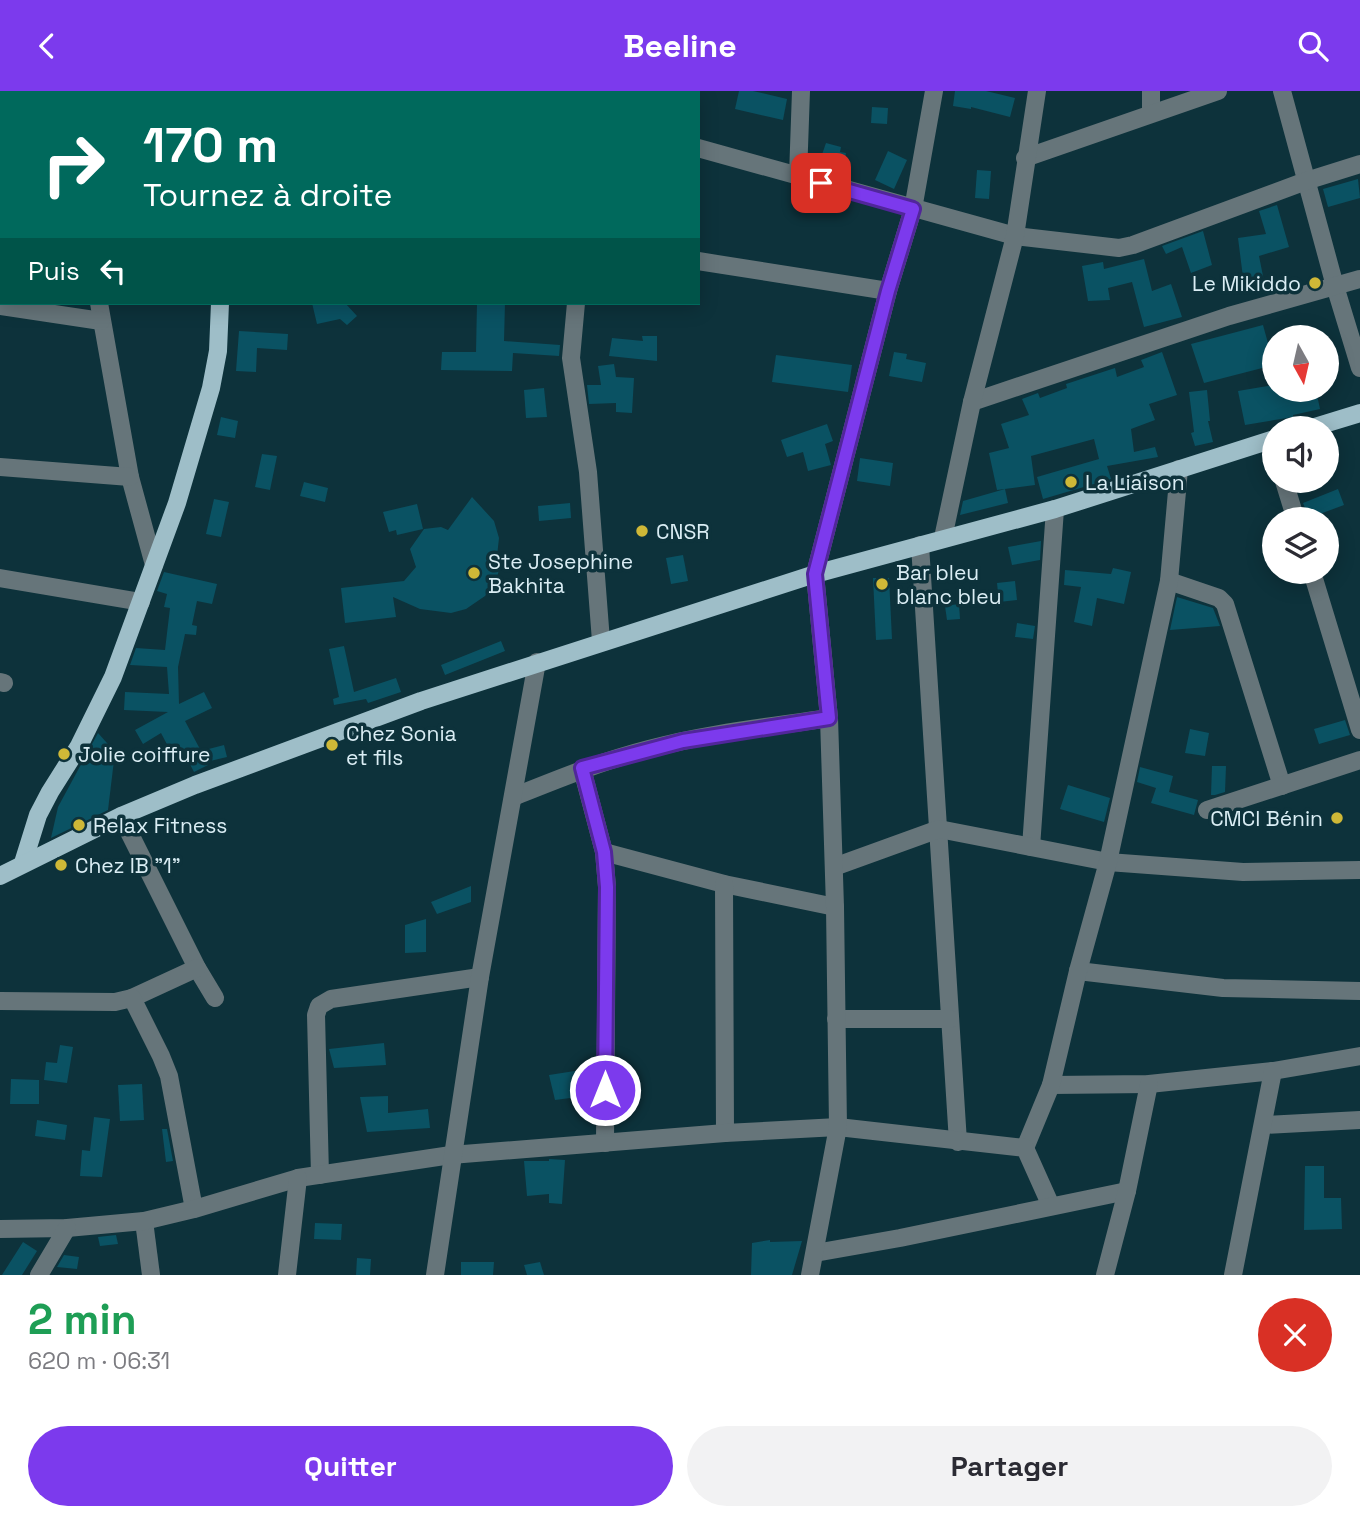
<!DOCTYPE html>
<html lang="fr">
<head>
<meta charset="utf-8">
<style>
  :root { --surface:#fff; --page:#f2f2f3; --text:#2b2b33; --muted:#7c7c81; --accent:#7c3aed }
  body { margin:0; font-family:"Space Grotesk",sans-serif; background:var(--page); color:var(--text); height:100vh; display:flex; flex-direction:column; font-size:26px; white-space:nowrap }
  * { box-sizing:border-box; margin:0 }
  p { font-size:23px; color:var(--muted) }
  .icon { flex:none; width:38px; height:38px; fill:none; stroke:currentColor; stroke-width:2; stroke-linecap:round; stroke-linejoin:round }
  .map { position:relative; height:1184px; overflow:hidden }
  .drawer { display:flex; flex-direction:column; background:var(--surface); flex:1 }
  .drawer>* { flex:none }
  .guide { position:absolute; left:0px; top:0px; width:700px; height:214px; box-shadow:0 4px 18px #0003; background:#00695c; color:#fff; overflow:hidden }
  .needle { width:46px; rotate:172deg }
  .buttons { position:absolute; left:1262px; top:234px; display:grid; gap:14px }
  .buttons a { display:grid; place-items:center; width:77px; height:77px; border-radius:50%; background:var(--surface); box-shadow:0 4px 18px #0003; font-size:35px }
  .pin { position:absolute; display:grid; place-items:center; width:60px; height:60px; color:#fff; margin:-30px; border-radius:14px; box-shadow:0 4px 10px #0006 }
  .me { position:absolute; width:77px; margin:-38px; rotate:0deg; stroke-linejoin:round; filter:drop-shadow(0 0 5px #0008) }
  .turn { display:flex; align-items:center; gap:24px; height:147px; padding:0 28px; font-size:32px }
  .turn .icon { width:91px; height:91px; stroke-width:2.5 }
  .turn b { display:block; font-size:49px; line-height:60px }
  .then { display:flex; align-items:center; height:66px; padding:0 28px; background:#0003; gap:14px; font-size:26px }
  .round { display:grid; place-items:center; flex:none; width:74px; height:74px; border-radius:37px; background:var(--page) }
  .head { display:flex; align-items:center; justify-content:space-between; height:119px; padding:0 28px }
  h1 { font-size:42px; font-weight:700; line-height:52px; color:#1e9e55 }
  .action { display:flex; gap:14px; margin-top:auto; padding:14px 28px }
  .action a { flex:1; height:80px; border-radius:42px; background:var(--accent); color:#fff; font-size:28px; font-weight:700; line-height:80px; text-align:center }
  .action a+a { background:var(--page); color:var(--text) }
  header { display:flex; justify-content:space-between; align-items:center; height:91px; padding:0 28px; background:var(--accent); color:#fff; font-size:32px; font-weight:700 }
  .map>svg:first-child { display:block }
  .building { fill:#0a5263 }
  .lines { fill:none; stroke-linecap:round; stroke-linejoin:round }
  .minor { stroke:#66757a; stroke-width:18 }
  .major { stroke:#9ebec8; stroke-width:18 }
  .route-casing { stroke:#51269a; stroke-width:18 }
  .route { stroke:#7c3aed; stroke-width:12 }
  .poi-dot { fill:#cfb837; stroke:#0d323b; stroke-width:2.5 }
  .labels { text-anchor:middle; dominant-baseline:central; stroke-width:7; stroke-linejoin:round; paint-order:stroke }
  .poi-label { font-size:21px; fill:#daedf4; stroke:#0d323b; text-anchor:start }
</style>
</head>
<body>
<header><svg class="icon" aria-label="back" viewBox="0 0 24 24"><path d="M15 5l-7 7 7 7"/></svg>Beeline<svg class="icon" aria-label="search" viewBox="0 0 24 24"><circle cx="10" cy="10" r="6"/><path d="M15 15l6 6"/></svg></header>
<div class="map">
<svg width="1360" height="1184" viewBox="0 0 1360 1184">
  <rect width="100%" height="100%" fill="#0d323b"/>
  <g class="building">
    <polygon points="739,0 753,0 787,8 783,29 735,18"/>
    <polygon points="955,0 986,0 1015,7 1010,26 971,16 971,18 953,15"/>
    <polygon points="872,16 888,17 887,33 871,32"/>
    <polygon points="826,52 841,56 840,61 846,62 840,85 822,80 824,73 819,72"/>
    <polygon points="888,60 907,69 894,98 875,89"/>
    <polygon points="977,79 991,80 989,108 975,107"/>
    <polygon points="1358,88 1360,107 1328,116 1323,98"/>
    <polygon points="1277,114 1289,156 1259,165 1264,190 1244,194 1238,147 1266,143 1259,120"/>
    <polygon points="1203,140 1212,174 1191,182 1182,156 1166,163 1162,155"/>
    <polygon points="1144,168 1152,200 1171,193 1182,226 1144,236 1132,191 1108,197 1110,209 1088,210 1082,175 1103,171 1104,178"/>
    <polygon points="312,212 345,212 357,225 347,234 340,228 317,233"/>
    <polygon points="477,212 505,212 504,250 560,254 559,265 513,262 512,280 441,279 442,261 476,261"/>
    <polygon points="1263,234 1274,274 1204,292 1191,253"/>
    <polygon points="239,240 288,243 287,259 257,257 256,281 236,280"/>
    <polygon points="642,245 657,245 657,270 609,265 612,247 643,250"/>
    <polygon points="894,261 907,263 906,268 926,272 922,291 889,285"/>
    <polygon points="1162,261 1177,304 1149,313 1155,329 1131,338 1134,361 1155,356 1158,366 1107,375 1111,388 1043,408 1037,386 1099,368 1094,348 1031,365 1035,394 997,399 989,362 1009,357 1001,333 1029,324 1022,308 1038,302 1040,307 1067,297 1066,293 1115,277 1117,286 1144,276 1141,269"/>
    <polygon points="776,264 852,274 848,301 772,291"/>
    <polygon points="614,273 616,286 634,287 632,322 616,321 616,312 589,313 587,294 601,294 598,275"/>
    <polygon points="1274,294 1274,299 1316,299 1320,318 1293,324 1293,326 1245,334 1238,300"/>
    <polygon points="544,297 547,326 526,327 524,299"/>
    <polygon points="1207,299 1210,330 1208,330 1213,351 1195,355 1191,342 1194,341 1189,301"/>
    <polygon points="221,326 238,330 235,347 217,344"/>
    <polygon points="827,333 833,350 825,353 831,374 808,380 803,361 787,366 781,349"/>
    <polygon points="262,363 277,365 270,399 255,396"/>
    <polygon points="860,367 893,372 890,395 857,390"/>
    <polygon points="304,391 328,397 325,411 300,405"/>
    <polygon points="1005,398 1008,412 960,424 963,410"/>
    <polygon points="1338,398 1344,414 1309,427 1303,412"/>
    <polygon points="472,406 494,430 499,447 497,465 500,475 496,490 485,505 466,518 451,522 420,518 393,506 396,526 345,532 341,497 404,490 416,476 410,458 424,438 441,436 448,439"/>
    <polygon points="214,408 229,411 221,446 206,443"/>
    <polygon points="570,412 571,427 539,430 538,415"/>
    <polygon points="417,413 423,438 397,444 396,439 389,441 383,421"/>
    <polygon points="1041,450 1040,469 1012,474 1008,456"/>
    <polygon points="683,464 688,490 671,493 666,467"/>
    <polygon points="1113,477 1131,481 1124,513 1097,507 1092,535 1074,531 1081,496 1064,494 1065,479 1111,483"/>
    <polygon points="164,481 217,493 212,513 197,510 192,534 197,535 196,544 185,543 178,576 179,613 204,601 212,617 185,630 201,660 224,654 227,666 206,671 208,674 194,681 181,656 171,661 161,642 143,653 135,639 168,621 124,619 125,601 169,603 167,576 130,574 136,557 165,559 170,517 164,516 167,503 157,500"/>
    <polygon points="873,487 889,487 892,548 876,549"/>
    <polygon points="1015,490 1017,509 999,511 997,492"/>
    <polygon points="1177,506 1213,517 1220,535 1170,539"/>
    <polygon points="959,513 960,528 947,529 945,515"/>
    <polygon points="1017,532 1035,535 1033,548 1015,546"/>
    <polygon points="501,550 505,560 445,584 441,574"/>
    <polygon points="344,555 354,601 396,587 401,601 368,612 366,608 334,614 333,608 339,606 329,558"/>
    <polygon points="1345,629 1350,644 1319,653 1314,638"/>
    <polygon points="1190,638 1209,642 1205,665 1185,662"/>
    <polygon points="98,642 115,661 108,719 51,747 58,716"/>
    <polygon points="1212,675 1226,675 1225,701 1215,704 1211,704"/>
    <polygon points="1140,676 1173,685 1169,701 1198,709 1194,724 1151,712 1156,697 1137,691"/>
    <polygon points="1068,694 1110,707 1104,731 1060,718"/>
    <polygon points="471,795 471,811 437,823 431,811"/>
    <polygon points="426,828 426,861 405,862 405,834"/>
    <polygon points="384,952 386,974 334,977 329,958"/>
    <polygon points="60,954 73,956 67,992 44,989 46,971 57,972"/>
    <polygon points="594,977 593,1004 555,1009 549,984"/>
    <polygon points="11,988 39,989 39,1013 10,1013"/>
    <polygon points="142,993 144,1029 120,1030 118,994"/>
    <polygon points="388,1005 388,1022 428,1018 430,1037 367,1041 360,1006"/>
    <polygon points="94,1026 110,1028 102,1086 80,1085 82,1059 90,1060"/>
    <polygon points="37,1029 67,1034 65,1049 35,1045"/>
    <polygon points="162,1038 167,1038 173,1070 166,1071"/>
    <polygon points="549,1068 565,1069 562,1113 549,1112 549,1103 527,1105 524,1070 549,1070"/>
    <polygon points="1305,1075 1324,1075 1324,1107 1341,1107 1342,1138 1304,1139"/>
    <polygon points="315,1132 342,1133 341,1149 314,1148"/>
    <polygon points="116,1144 118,1153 100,1155 98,1146"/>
    <polygon points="770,1149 770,1151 802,1150 792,1184 751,1184 752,1152"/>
    <polygon points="23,1151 37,1160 22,1184 2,1184"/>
    <polygon points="64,1164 79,1166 77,1178 57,1176"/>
    <polygon points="357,1167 371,1168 370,1184 356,1184"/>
    <polygon points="461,1171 494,1171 493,1184 461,1184"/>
    <polygon points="540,1171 544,1184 527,1184 524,1174"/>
  </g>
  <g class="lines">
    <g class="minor">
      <polyline points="442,0 452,2"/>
      <polyline points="1282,0 1335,195 1360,277"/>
      <polyline points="96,2 96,0"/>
      <polyline points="1151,22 1151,0"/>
      <polyline points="698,57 1015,145 1119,157 1133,154 1306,90 1360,73"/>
      <polyline points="1025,67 1218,0"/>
      <polyline points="798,85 801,0"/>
      <polyline points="698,170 888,200"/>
      <polyline points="99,212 130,386 154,474"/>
      <polyline points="576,212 571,267 588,381 601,550"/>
      <polyline points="0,215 101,230"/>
      <polyline points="972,311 1229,225 1360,188"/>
      <polyline points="0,376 130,386"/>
      <polyline points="1284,390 1296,429"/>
      <polyline points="943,447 972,311 1015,145 1037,0"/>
      <polyline points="920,454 958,1051"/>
      <polyline points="1312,481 1360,639"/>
      <polyline points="0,487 141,511"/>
      <polyline points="1169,490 1219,507 1225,513 1282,695"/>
      <polyline points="0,591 4,592"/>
      <polyline points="582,678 604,761 607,796 605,1052"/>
      <path d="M513,706C558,688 602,670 649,658C708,642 769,636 829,627"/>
      <polyline points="1207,719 1360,669"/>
      <polyline points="121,725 197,877 215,907"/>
      <polyline points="1031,756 1055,418"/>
      <polyline points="604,761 724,793 835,816"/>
      <polyline points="834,776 939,738 1108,771 1243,781 1360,779"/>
      <polyline points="724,793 725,1042"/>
      <polyline points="1078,880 1223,897 1360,900"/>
      <polyline points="132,907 197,877"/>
      <polyline points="0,910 115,911 132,907 161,965 169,985 194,1118"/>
      <polyline points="836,928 950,928"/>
      <polyline points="1051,994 1149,993 1273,980 1360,965"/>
      <polyline points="1263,1034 1360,1029"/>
      <polyline points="1025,1057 1051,994 1078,880 1108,771 1169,490 1179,378"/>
      <polyline points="320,1084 316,924 319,915 331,908 480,886"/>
      <polyline points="144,1130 151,1184"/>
      <polyline points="0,1138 67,1137 144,1130 194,1118 298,1087 451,1064 725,1042 838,1036 1025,1057 1051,1115"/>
      <polyline points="815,1162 900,1147 1127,1100"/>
      <polyline points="39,1184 67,1137"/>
      <polyline points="287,1184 298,1087"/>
      <polyline points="435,1184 480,886 537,571"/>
      <polyline points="810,1184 838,1036 835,816 829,627 815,483 888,200 913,118 934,0"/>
      <polyline points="1105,1184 1127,1100 1149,993"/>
      <polyline points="1233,1184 1273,980"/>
    </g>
    <g class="major">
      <polyline points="251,2 252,0"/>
      <polyline points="1308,338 1360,322"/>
      <polyline points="23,772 38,724 50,701 79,655 113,586 177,412 211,297 218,260 220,212"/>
      <polyline points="0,785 121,725 195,694 421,610 815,483 1055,418 1274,348"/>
    </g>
  </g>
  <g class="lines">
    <g class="route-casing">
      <polyline id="route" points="605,999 607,796 604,761 582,677 683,650 829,627 815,483 888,200 913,118 821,92"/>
    </g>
    <use href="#route" class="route"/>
  </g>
  <g class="poi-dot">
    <circle cx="1315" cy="192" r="7"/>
    <circle cx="1071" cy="391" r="7"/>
    <circle cx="642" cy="440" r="7"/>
    <circle cx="474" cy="482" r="7"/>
    <circle cx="882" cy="493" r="7"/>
    <circle cx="332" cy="654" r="7"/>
    <circle cx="64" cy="663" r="7"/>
    <circle cx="1337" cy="727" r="7"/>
    <circle cx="79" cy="734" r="7"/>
    <circle cx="61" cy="774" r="7"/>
  </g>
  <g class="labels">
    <g class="poi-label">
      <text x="1301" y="192" text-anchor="end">Le Mikiddo</text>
      <text x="1085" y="391">La Liaison</text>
      <text x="656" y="440">CNSR</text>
      <text x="488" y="470">Ste Josephine<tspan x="488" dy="24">Bakhita</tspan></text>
      <text x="896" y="481">Bar bleu<tspan x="896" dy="24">blanc bleu</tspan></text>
      <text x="346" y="642">Chez Sonia<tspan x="346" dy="24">et fils</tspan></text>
      <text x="78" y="663">Jolie coiffure</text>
      <text x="1323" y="727" text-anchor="end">CMCI Bénin</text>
      <text x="93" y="734">Relax Fitness</text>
      <text x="75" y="774">Chez IB "1"</text>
    </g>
  </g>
</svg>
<div class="buttons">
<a><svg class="needle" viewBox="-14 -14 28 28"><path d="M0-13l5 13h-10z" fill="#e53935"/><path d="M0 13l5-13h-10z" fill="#7c7c81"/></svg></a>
<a><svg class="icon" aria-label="sound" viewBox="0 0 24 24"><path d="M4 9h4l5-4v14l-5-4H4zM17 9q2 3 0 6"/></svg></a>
<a><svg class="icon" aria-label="layers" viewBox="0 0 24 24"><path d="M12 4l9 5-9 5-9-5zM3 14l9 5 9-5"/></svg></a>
</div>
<div class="pin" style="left:821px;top:92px;background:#d93025"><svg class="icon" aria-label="arrive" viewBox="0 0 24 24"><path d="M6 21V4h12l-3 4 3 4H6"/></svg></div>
<svg class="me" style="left:605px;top:999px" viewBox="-20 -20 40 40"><circle r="17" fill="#7c3aed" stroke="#fff" stroke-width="3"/><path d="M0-11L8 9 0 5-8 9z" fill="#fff"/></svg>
<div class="guide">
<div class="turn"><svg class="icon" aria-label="right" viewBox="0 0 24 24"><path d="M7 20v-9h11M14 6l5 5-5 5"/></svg><div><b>170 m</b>Tournez à droite</div></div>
<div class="then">Puis<svg class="icon" aria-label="left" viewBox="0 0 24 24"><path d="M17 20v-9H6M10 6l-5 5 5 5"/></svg></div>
</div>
</div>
<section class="drawer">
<div class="head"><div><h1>2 min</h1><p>620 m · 06:31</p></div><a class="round" style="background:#d93025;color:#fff"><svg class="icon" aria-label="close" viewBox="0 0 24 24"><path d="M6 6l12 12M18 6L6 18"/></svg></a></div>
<div class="action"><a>Quitter</a><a>Partager</a></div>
</section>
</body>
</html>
